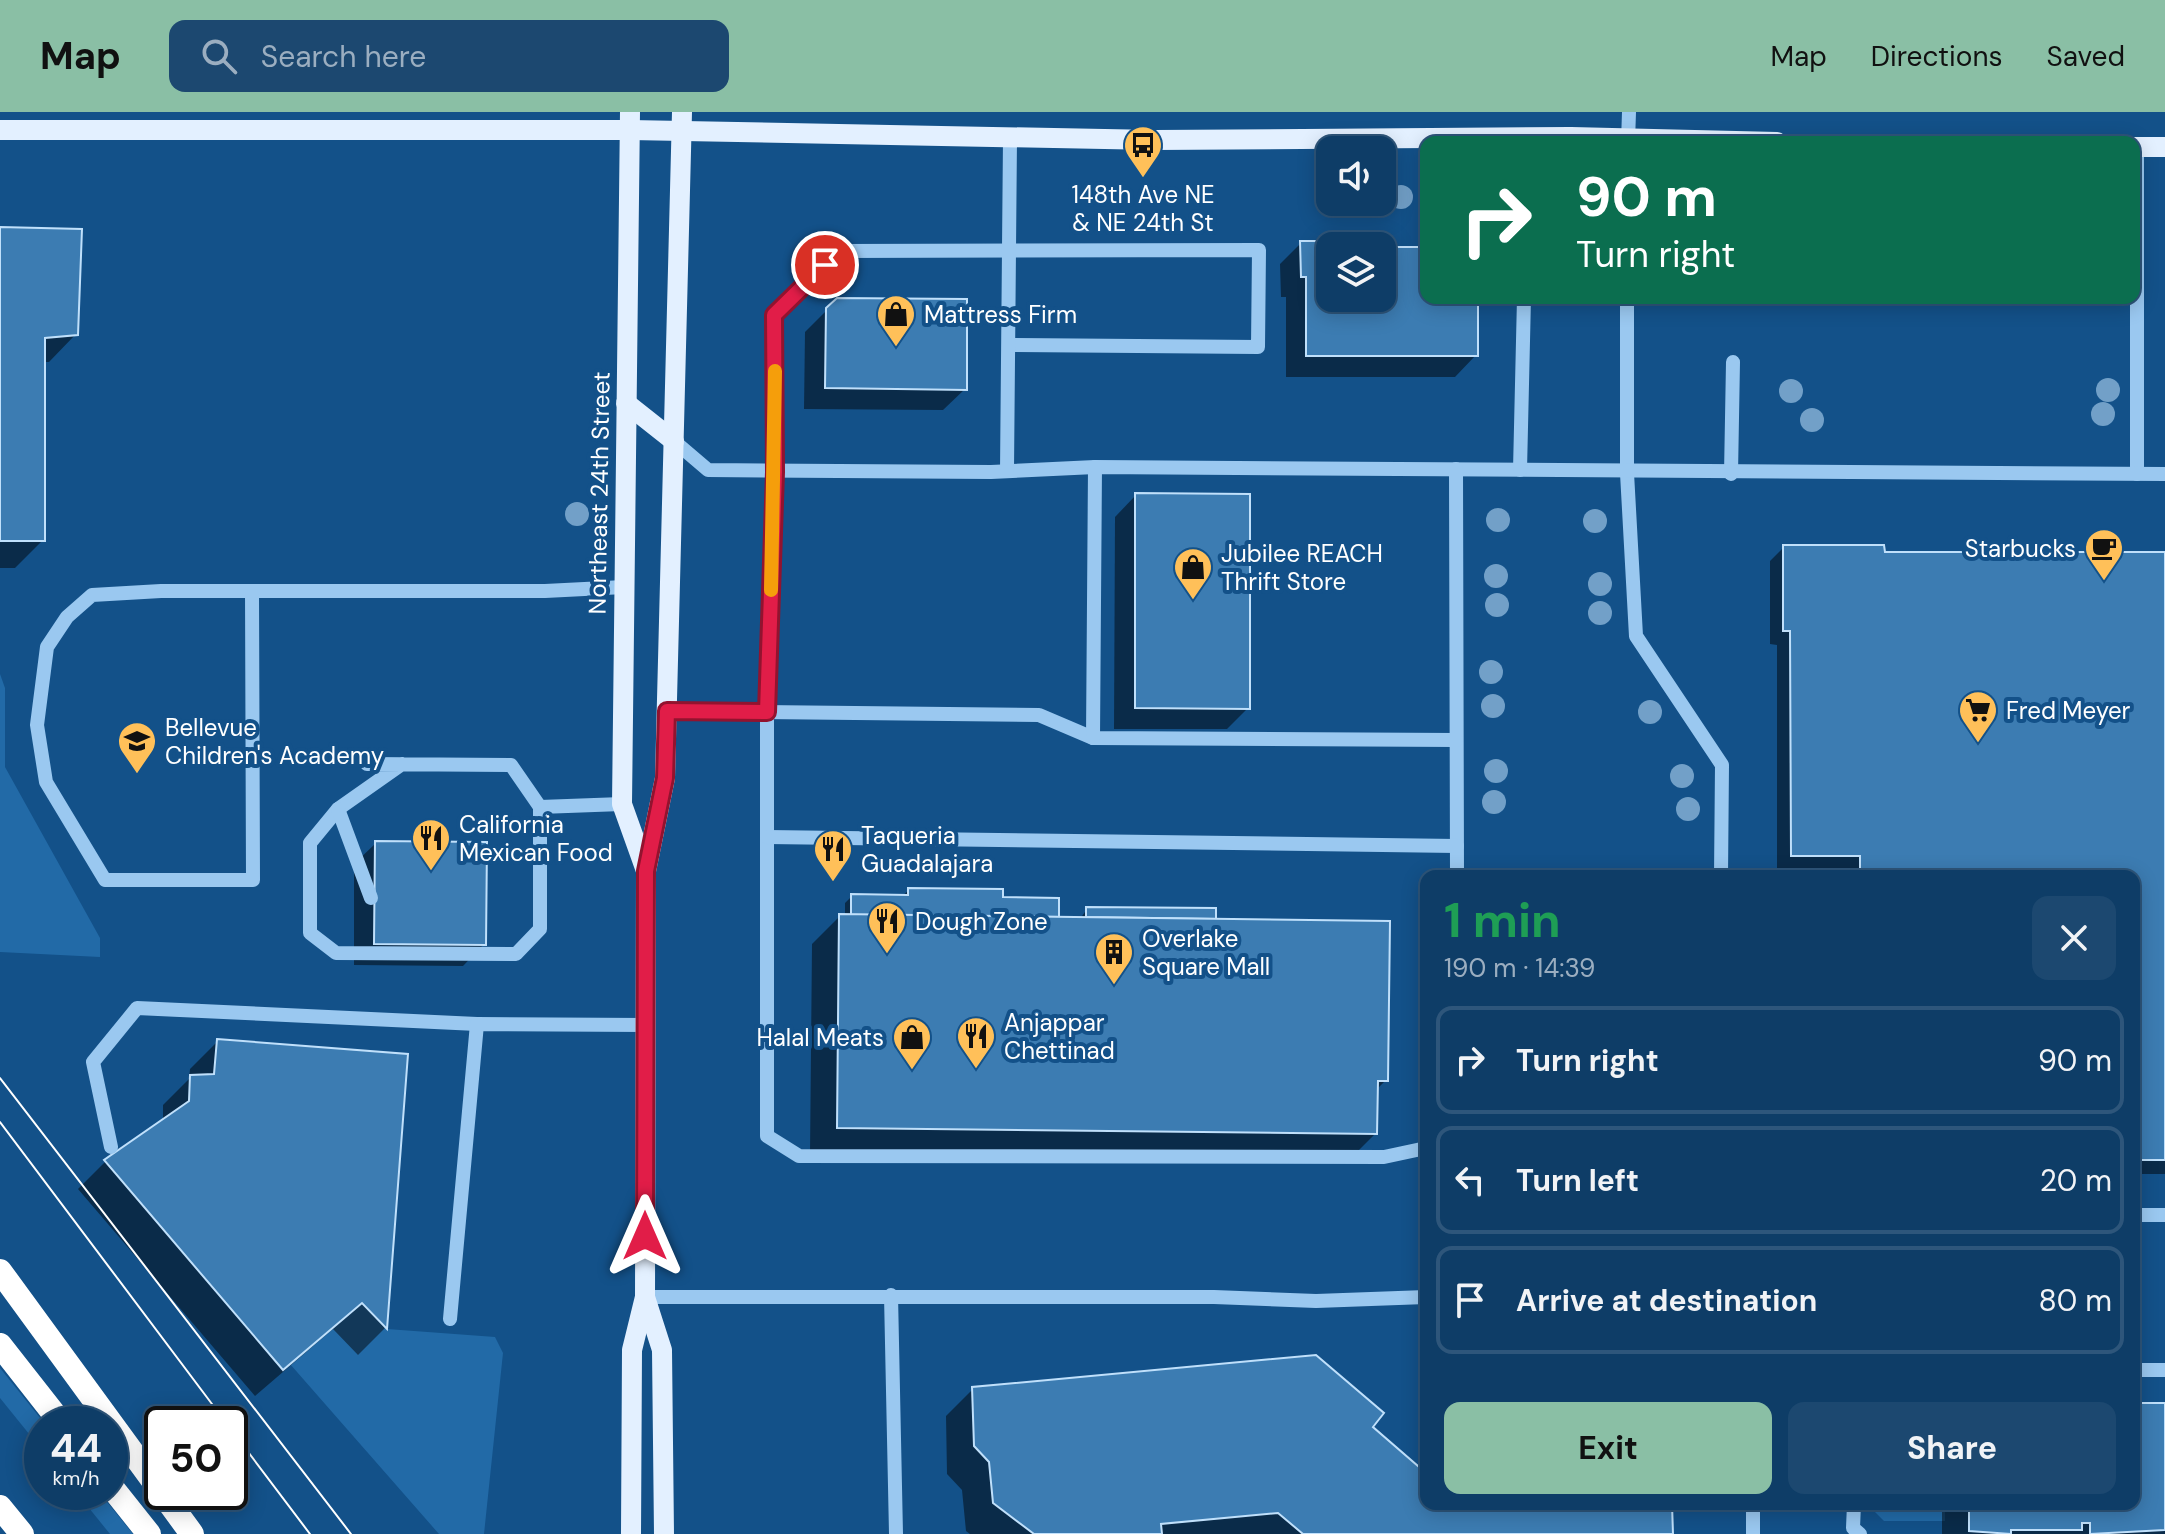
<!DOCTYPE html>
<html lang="en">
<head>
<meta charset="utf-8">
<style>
  :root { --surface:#0e3d67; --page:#1c4870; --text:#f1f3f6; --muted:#9baec0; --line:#2e567b; --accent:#8abfa5 }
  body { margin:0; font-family:"DM Sans",sans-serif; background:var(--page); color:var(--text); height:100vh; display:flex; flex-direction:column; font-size:30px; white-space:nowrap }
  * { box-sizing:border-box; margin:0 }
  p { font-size:26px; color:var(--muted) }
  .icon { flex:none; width:44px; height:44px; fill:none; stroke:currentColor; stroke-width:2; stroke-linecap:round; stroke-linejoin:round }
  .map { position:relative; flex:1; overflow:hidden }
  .side { position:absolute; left:1420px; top:758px; width:720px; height:640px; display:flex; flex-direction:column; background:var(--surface); border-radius:16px; box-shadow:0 4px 20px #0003,0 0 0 2px var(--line) }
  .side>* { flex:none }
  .guide { position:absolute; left:1420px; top:24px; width:720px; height:168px; border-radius:16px; box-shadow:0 4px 20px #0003,0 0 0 2px var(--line); background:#0b6e4f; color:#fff; overflow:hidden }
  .tools { position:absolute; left:1316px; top:24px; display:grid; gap:16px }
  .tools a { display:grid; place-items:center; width:80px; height:80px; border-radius:16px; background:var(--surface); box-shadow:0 4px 20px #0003,0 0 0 2px var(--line); font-size:40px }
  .speed { position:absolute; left:24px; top:1294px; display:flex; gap:16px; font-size:40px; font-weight:700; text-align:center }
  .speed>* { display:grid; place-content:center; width:104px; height:104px; border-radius:50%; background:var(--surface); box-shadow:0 4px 20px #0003,0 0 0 2px var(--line); line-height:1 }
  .speed small { font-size:20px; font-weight:400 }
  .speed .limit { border:4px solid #111; border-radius:12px; background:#fff; color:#111 }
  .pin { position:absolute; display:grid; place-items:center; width:68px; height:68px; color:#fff; margin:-34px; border:4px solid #fff; border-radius:50%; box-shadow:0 2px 8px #0007 }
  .me { position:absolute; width:88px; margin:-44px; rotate:0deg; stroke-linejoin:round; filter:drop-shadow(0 0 6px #0008) }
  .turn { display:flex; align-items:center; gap:28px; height:168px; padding:0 24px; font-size:36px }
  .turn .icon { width:104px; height:104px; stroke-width:2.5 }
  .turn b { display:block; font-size:56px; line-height:68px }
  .round { display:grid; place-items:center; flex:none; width:84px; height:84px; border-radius:16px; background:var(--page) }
  .overview { display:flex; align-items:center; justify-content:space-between; height:136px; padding:0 24px }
  h1 { font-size:48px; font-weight:700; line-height:60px; color:#1e9e55 }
  .cta { display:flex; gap:16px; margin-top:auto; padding:16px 24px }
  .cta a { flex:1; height:92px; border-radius:16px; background:var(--accent); color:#111; font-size:32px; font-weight:700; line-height:92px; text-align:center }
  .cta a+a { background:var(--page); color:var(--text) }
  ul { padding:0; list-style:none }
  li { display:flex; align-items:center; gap:24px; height:108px; margin:0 16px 12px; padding:0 8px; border:4px solid var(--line); border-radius:16px }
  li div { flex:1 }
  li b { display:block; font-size:30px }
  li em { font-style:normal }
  header { display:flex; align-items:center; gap:48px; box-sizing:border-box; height:112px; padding:0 40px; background:var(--accent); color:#111 }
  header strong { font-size:38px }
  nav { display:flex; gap:44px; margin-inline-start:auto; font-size:28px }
  .search { width:560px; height:72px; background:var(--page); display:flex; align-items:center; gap:20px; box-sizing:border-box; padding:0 28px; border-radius:16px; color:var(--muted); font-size:30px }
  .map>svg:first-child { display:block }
  .green { fill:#226aa7 }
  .shadow { fill:#0007 }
  .building { fill:#3c7cb2; stroke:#c0e0fb; stroke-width:2 }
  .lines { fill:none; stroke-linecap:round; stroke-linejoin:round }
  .minor { stroke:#9ac8f0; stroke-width:14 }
  .major { stroke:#e3f0ff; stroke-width:20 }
  .highway { stroke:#fff; stroke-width:24 }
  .tram { stroke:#fff; stroke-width:2 }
  .tree { fill:#72a0c8 }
  .route-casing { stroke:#92132f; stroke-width:20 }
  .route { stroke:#e11d48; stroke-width:14 }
  .slow { stroke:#f59e0b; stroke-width:14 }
  .labels { text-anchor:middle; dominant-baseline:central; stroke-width:8; stroke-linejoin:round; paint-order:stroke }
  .poi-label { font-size:24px; fill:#fff; stroke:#135189; text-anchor:start }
  .street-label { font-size:24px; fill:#fff; stroke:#135189 }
</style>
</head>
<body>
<header>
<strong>Map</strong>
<div class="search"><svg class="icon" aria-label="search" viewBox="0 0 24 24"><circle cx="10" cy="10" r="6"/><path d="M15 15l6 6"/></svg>Search here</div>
<nav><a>Map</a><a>Directions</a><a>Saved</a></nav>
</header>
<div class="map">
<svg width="2165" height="1422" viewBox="0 0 2165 1422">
  <rect width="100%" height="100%" fill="#135189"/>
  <g class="green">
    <polygon points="0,562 5,576 5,655 100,826 100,845 0,840"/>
    <polygon points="362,1191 387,1217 495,1225 503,1241 484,1422 439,1422 290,1252"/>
    <polygon points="0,1256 45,1312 42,1338 0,1286"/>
    <polygon points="76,1380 99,1380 133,1422 110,1422"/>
    <polygon points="1872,1392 1945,1392 1945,1409 1884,1409 1872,1397"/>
  </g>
  <g class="shadow">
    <polygon points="0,117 76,222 49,250 43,250 43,428 15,456 0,456"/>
    <polygon points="1301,131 1335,134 1330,134 1330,186 1382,186 1382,137 1426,137 1426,186 1476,186 1476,243 1455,265 1286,265 1286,185 1281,185 1280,152"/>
    <polygon points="837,188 965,277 943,298 804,297 805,220"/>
    <polygon points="1136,383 1248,596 1227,617 1114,617 1115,405"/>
    <polygon points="1784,435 1883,443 2165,442 2165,1062 2134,1062 2134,764 1847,764 1847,758 1777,758 1777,533 1770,532 1770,449"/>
    <polygon points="376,731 484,832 463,854 354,853 354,752"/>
    <polygon points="909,778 1001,787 1054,807 1080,807 1087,797 1214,809 1386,968 1376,978 1375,1022 1348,1049 810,1043 812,832 840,804 845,804 845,791 852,784 901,785"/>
    <polygon points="218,929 406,944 385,1216 358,1243 333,1217 255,1284 78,1077 106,1049 163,1010 163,993 189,967 190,957"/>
    <polygon points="973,1277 1371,1315 1426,1364 1426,1392 1670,1392 1671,1422 970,1422 966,1419 962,1378 947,1362 946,1304"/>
    <polygon points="2134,1293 2165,1293 2165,1422 1942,1422 1942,1392 2134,1392"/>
  </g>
  <g class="building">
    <polygon points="0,115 82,117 78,223 45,226 45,429 0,429"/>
    <polygon points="1300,129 1337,129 1337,134 1330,134 1330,186 1382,186 1382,135 1426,135 1426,186 1478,186 1478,244 1306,244 1306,165 1301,165"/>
    <polygon points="837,186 967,187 967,278 825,276 826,196"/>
    <polygon points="1135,381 1250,382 1250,597 1135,596"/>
    <polygon points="1783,433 1884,433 1885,440 2165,440 2165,1048 2134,1048 2134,764 1860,764 1860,744 1791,744 1790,519 1783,519"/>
    <polygon points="375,729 487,730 486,833 374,832"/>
    <polygon points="908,776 1003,777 1003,785 1059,786 1059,805 851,803 851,782 908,783"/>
    <polygon points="1086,795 1216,796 1216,807 1086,805"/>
    <polygon points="839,802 1390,809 1388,969 1378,969 1377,1022 837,1016"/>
    <polygon points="217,927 408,942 387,1217 362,1191 283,1258 104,1048 189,989 190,963 214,962"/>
    <polygon points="1316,1243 1384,1301 1373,1315 1426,1361 1426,1392 1672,1392 1673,1422 1303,1422 1278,1401 1161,1412 1162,1422 1034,1422 993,1391 989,1350 974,1334 972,1275"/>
    <polygon points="2134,1291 2165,1291 2165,1418 2090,1422 2090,1411 2082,1411 2082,1418 2011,1418 2011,1422 1969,1419 1969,1392 2134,1392"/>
  </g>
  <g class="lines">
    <g class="minor">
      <polyline points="1628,30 1629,0"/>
      <polyline points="2137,35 2137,362"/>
      <polyline points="1627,186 1627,361 1636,524 1722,653 1721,764"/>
      <polyline points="1009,233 1258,235 1259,138 840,139 774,203 775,360 767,600 767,1024 799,1044 1384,1045 1426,1036"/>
      <polyline points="674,329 708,358 991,360 1095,355 2165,362"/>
      <polyline points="1456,357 1457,764"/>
      <polyline points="1520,358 1524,186"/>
      <polyline points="1007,359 1010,26"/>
      <polyline points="1731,362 1733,250"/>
      <polyline points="252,479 253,768 105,768 46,670 37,613 47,535 67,505 92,483 161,479 545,479 624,475"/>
      <polyline points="667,599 1039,603 1093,626 1456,628"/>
      <polyline points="1093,626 1095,355"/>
      <polyline points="367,652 511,653 540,695 540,817 516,842 336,841 310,821 310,731 338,697 402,652"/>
      <polyline points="540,695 622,692"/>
      <polyline points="338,697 371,786"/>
      <polyline points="767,725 1457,734"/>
      <polyline points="111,1035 93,950 137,896 477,912"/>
      <polyline points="2134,1103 2165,1103"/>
      <polyline points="891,1183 896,1422"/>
      <polyline points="645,1185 1214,1185 1316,1189 1426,1185"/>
      <polyline points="450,1207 477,912 646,913"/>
      <polyline points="2134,1258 2165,1258"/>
      <polyline points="1753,1392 1753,1422"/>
      <polyline points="1854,1392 1853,1416 1860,1422"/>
    </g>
    <g class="major">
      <polyline points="630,0 622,692 646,759"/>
      <polyline points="0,18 630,18 1155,28 1571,25 1777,30"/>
      <polyline points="2134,35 2165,35"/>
      <polyline points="626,291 674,329"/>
      <polyline points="645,1185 662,1238 664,1422"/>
      <polyline points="631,1422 632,1238 645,1185 646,759 665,666 682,0"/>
    </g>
    <g class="highway">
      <polyline points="0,1159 192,1422"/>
      <polyline points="0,1233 62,1312"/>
      <polyline points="110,1373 149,1422"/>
      <polyline points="0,1395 22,1422"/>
    </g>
    <g class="tram">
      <polyline points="0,966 351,1422"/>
      <polyline points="0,1010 227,1312"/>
      <polyline points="230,1316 310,1422"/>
    </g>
  </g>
  <g class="tree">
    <circle cx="1401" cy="85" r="12"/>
    <circle cx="2108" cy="278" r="12"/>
    <circle cx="1791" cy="279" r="12"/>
    <circle cx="2103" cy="302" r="12"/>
    <circle cx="1812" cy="308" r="12"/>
    <circle cx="577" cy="402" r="12"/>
    <circle cx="1498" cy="408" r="12"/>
    <circle cx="1595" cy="409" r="12"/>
    <circle cx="1496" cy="464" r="12"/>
    <circle cx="1600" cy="472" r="12"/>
    <circle cx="1497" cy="493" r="12"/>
    <circle cx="1600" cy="501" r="12"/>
    <circle cx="1491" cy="560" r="12"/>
    <circle cx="1493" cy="594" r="12"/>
    <circle cx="1650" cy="600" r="12"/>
    <circle cx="1496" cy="659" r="12"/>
    <circle cx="1682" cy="664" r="12"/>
    <circle cx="1494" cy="690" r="12"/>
    <circle cx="1688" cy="697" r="12"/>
  </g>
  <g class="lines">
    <g class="route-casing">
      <polyline id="route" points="645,1124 646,759 665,666 667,599 767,600 775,360 774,203 825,153"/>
    </g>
    <use href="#route" class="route"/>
    <polyline class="slow" points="771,478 775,259"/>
  </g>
  <defs>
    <g id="bus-pin" transform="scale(2)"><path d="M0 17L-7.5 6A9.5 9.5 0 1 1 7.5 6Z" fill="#ffc059" stroke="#135189"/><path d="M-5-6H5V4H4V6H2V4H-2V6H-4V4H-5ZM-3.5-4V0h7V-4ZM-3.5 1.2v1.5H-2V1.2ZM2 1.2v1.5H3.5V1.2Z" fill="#111"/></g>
    <g id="shop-pin" transform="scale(2)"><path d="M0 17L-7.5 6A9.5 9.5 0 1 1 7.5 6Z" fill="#ffc059" stroke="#135189"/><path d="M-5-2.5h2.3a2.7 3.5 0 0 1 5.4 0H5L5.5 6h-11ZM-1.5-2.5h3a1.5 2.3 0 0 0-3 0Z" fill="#111"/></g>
    <g id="cafe-pin" transform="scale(2)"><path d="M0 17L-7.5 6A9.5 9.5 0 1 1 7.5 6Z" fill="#ffc059" stroke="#135189"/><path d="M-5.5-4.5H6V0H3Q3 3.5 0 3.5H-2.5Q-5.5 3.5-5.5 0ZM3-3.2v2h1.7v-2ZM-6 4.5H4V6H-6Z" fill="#111"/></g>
    <g id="supermarket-pin" transform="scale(2)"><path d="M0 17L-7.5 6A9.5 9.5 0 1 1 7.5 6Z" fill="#ffc059" stroke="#135189"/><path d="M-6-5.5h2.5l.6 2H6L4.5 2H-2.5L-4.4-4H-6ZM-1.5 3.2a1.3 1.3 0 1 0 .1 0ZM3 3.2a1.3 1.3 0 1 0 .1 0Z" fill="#111"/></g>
    <g id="school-pin" transform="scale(2)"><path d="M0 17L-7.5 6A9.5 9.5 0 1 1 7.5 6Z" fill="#ffc059" stroke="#135189"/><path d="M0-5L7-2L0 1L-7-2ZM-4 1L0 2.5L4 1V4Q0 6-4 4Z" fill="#111"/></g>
    <g id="restaurant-pin" transform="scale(2)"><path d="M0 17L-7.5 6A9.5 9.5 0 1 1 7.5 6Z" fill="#ffc059" stroke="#135189"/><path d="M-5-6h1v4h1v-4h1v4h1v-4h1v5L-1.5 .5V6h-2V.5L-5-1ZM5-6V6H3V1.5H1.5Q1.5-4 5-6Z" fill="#111"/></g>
    <g id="building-pin" transform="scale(2)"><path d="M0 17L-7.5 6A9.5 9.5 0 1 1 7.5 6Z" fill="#ffc059" stroke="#135189"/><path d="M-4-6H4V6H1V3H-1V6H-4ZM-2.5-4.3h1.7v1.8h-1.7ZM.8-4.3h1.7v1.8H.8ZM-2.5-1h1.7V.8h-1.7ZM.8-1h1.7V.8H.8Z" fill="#111"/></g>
  </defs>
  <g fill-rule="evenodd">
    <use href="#bus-pin" x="1143" y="33"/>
    <use href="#shop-pin" x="896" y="202"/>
    <use href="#cafe-pin" x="2104" y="436"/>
    <use href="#shop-pin" x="1193" y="455"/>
    <use href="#supermarket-pin" x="1978" y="598"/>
    <use href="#school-pin" x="137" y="629"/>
    <use href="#restaurant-pin" x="431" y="726"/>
    <use href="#restaurant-pin" x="833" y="737"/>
    <use href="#restaurant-pin" x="887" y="809"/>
    <use href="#building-pin" x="1114" y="840"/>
    <use href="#restaurant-pin" x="976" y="924"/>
    <use href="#shop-pin" x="912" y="925"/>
  </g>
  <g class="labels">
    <g class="poi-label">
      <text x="1143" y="82" text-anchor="middle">148th Ave NE<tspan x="1143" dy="28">&amp; NE 24th St</tspan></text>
      <text x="924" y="202">Mattress Firm</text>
      <text x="2076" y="436" text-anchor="end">Starbucks</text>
      <text x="1221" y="441">Jubilee REACH<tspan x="1221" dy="28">Thrift Store</tspan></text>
      <text x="2006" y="598">Fred Meyer</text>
      <text x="165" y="615">Bellevue<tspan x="165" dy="28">Children's Academy</tspan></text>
      <text x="459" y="712">California<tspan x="459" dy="28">Mexican Food</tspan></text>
      <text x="861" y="723">Taqueria<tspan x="861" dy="28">Guadalajara</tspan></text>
      <text x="915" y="809">Dough Zone</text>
      <text x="1142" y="826">Overlake<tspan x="1142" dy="28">Square Mall</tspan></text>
      <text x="1004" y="910">Anjappar<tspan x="1004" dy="28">Chettinad</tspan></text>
      <text x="884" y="925" text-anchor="end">Halal Meats</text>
    </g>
    <g class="street-label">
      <text transform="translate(599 381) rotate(-89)">Northeast 24th Street</text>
    </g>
  </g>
</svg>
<div class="tools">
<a><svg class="icon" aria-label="sound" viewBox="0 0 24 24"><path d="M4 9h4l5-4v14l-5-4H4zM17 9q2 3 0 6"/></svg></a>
<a><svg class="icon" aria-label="layers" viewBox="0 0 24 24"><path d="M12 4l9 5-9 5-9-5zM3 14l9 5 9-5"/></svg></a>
</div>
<div class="speed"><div>44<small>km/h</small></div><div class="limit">50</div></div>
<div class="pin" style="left:825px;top:153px;background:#d93025"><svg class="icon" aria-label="arrive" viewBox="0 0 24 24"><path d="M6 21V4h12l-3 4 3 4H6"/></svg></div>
<svg class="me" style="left:645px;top:1124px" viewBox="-20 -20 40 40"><path d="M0-17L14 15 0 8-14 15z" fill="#e11d48" stroke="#fff" stroke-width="4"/></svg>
<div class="guide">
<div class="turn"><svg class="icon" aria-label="right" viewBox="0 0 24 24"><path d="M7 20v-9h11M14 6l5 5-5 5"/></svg><div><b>90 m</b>Turn right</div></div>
</div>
<section class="side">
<div class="overview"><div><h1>1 min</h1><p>190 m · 14:39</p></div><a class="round"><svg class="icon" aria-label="close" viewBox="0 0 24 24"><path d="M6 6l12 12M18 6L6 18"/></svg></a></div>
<ul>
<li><svg class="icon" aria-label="right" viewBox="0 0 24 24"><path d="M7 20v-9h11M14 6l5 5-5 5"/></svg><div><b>Turn right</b></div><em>90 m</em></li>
<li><svg class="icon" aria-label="left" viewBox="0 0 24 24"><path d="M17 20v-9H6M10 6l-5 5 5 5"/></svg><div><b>Turn left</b></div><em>20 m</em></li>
<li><svg class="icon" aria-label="arrive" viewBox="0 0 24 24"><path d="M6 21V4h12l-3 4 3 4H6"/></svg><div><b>Arrive at destination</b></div><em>80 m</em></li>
</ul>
<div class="cta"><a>Exit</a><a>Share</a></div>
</section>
</div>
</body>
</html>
